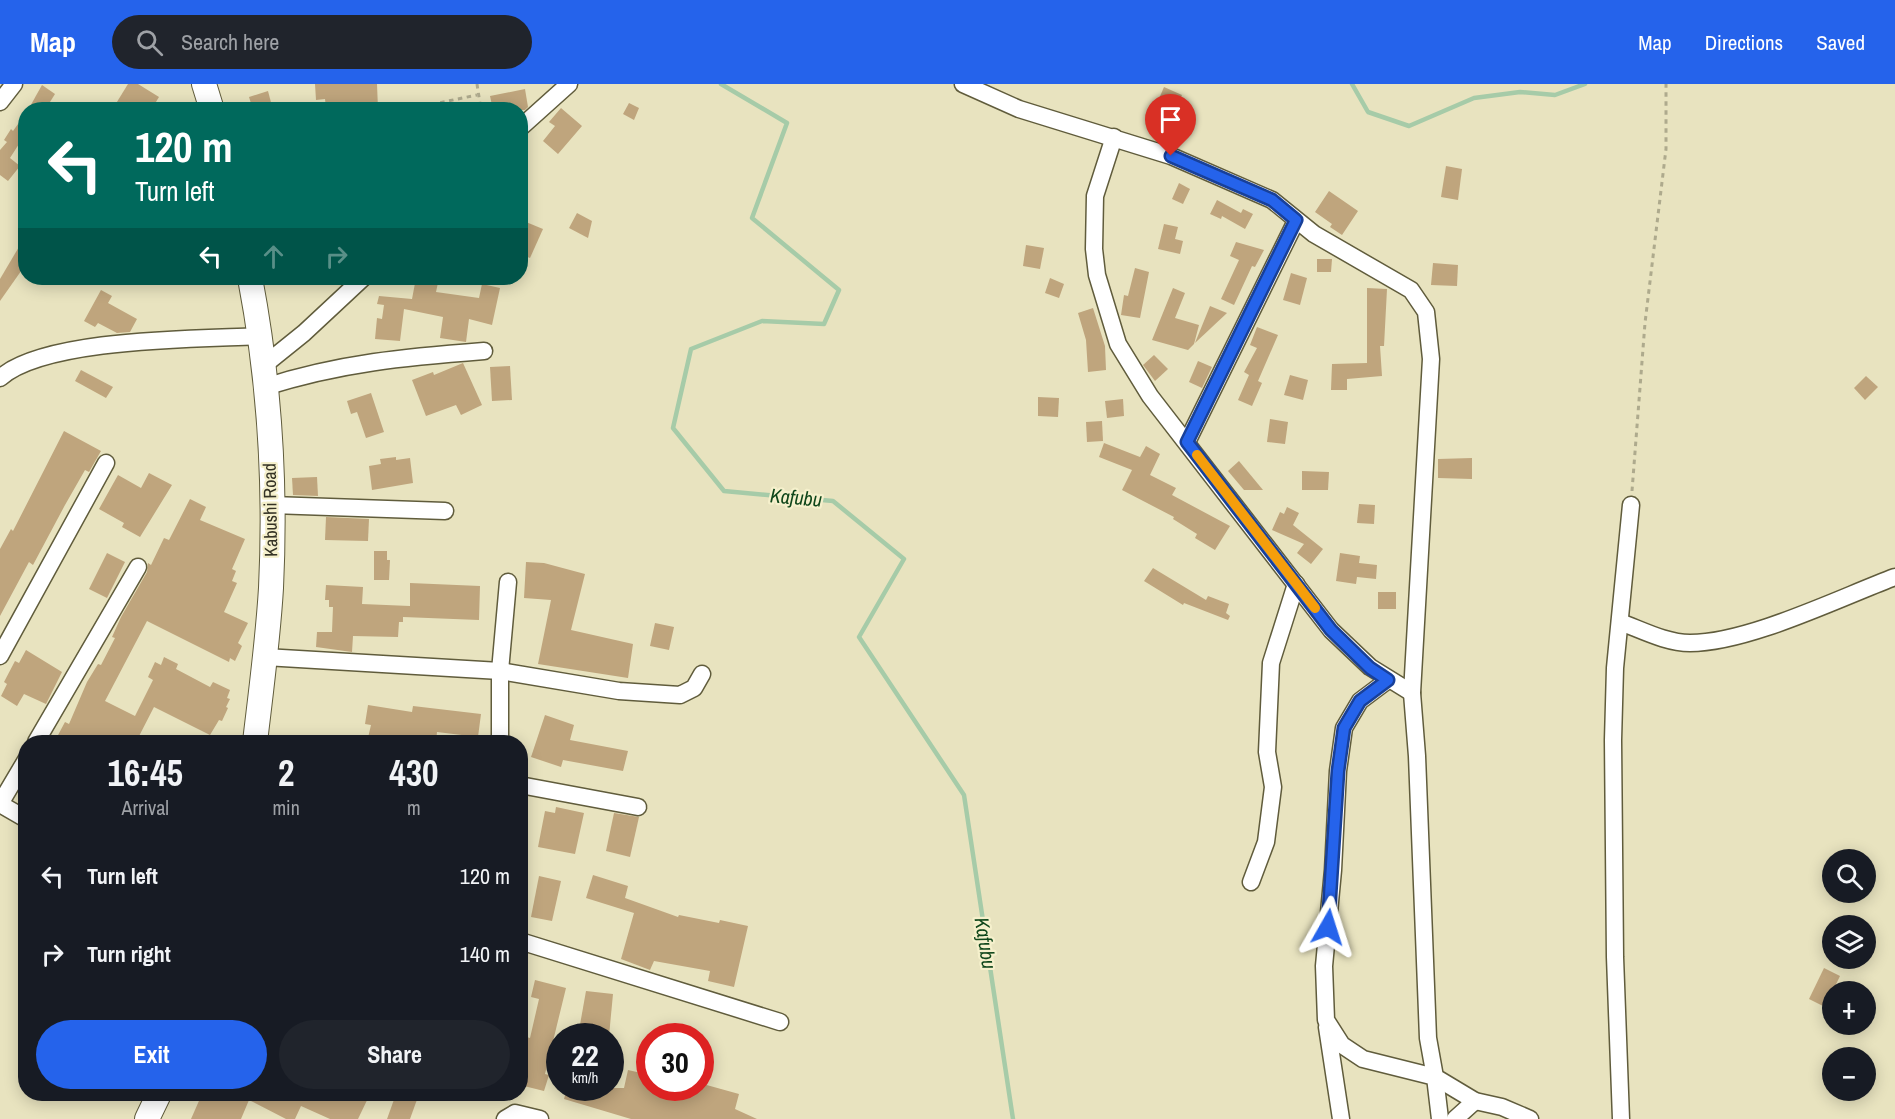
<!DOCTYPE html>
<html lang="en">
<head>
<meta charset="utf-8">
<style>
  :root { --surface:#171b24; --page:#20242c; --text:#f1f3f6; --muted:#9ea1a6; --accent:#2563eb }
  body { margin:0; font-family:"Archivo Narrow",sans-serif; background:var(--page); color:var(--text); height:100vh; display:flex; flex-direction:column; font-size:22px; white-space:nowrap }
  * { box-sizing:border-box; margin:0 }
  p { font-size:20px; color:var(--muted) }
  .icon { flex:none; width:33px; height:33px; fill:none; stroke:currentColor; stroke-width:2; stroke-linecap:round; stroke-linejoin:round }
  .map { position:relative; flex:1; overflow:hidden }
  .sheet { position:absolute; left:18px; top:651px; width:510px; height:366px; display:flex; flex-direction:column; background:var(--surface); border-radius:24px; box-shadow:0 3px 15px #0003 }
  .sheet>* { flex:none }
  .banner { position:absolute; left:18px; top:18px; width:510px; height:183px; border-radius:24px; box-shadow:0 3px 15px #0003; background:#00695c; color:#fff; overflow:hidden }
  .controls { position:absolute; left:1822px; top:765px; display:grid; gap:12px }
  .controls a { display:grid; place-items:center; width:54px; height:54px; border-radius:50%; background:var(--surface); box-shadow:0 3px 15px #0003; font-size:30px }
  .speed { position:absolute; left:546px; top:939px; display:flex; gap:12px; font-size:30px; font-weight:700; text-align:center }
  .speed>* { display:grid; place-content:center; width:78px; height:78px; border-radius:50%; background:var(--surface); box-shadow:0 3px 15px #0003; line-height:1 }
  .speed small { font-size:15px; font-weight:400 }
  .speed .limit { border:9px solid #d22; background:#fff; color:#111 }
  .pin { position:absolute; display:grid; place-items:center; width:51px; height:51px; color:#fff; margin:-62px -26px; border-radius:50% 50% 50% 0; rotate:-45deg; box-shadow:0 0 6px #0007 }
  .pin .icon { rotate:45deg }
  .me { position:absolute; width:66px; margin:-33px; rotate:6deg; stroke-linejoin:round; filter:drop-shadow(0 0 4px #0008) }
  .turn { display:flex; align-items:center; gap:21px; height:126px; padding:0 18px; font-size:27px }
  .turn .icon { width:78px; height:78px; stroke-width:2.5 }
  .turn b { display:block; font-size:42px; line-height:51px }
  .lanes { display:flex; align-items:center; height:57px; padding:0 18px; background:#0003; justify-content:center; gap:30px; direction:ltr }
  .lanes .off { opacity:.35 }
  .eta { display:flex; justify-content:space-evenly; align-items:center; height:102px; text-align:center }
  .eta b { font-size:36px; font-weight:800; line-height:42px }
  .primary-button { display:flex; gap:12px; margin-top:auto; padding:12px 18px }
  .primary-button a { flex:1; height:69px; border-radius:36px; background:var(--accent); color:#fff; font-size:24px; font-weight:800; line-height:69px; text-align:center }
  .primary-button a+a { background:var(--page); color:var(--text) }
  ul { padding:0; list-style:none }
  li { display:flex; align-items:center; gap:18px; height:78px; padding:0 18px }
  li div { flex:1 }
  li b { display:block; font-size:22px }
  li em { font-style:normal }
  header { display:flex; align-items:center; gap:36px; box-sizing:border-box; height:84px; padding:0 30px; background:var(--accent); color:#fff }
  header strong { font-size:28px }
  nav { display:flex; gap:33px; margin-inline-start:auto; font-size:21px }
  .search { width:420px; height:54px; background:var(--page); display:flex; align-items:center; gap:15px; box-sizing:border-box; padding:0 21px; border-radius:33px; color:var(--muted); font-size:22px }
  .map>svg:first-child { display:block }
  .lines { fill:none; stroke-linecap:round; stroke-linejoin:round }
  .stream { stroke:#a6cba8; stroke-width:4.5 }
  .building { fill:#bfa57d }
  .minor-casing { stroke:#605c3c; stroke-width:19 }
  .secondary-casing { stroke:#605c3c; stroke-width:26 }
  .path { stroke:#aeaa8d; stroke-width:3; stroke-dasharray:4.5 4.5; stroke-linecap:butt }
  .minor { stroke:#fff; stroke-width:16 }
  .secondary { stroke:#fff; stroke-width:24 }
  .route-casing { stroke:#184099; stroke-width:15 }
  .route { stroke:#2563eb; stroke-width:10 }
  .slow { stroke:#f59e0b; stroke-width:10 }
  .labels { text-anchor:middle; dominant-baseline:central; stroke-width:4.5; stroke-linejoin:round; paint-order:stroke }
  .street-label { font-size:18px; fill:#353325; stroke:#f5f0cc }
  .water-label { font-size:20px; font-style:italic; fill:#0f461a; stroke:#f5f0cc }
</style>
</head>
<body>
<header>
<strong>Map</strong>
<div class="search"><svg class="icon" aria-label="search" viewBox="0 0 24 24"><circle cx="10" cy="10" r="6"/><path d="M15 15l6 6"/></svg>Search here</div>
<nav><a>Map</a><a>Directions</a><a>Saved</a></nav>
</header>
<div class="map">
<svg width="1895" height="1035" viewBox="0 0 1895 1035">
  <rect width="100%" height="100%" fill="#e8e3bf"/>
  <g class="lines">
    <g class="stream">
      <polyline points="721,0 787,39 752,134 839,206 824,240 762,237 691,265 673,344 724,407 833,417 904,475 859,553 964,711 1013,1035"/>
      <polyline points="1352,0 1368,28 1409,42 1474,14 1520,8 1555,11 1585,0"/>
    </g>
  </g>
  <g class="building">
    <polygon points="128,0 138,0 159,13 151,26 112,26"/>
    <polygon points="315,0 377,0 378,25 326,24 325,15 316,16"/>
    <polygon points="42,1 55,10 45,26 28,26"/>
    <polygon points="1164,3 1182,11 1175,25 1158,17"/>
    <polygon points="525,5 528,23 525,26 493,26 490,12"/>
    <polygon points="268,7 273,26 253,26 249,13"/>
    <polygon points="629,19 639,24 634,36 623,30"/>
    <polygon points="561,24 582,42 558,70 543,57 555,42 549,38"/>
    <polygon points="26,29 26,49 10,74 20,82 8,97 0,91 0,66 7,58 4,56 11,45 13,47"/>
    <polygon points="1446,82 1462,85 1458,116 1441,113"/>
    <polygon points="1179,99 1190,105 1183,120 1172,115"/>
    <polygon points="1329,107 1358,127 1342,151 1330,143 1332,140 1315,128"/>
    <polygon points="1217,116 1241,129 1243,125 1253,130 1245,145 1222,132 1221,135 1210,130"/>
    <polygon points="577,129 592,137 588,154 569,144"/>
    <polygon points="526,138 543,145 530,174 520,170 520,150"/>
    <polygon points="1164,140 1178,143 1175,155 1183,157 1180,170 1158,165"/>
    <polygon points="26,151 26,180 0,217 0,195"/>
    <polygon points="1236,158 1264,166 1255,183 1252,182 1234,221 1221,215 1239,176 1230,172"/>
    <polygon points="1026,161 1044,164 1040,185 1023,182"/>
    <polygon points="1317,175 1332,175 1331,188 1317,188"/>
    <polygon points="1433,179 1458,181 1457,202 1431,201"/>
    <polygon points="1135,184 1149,188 1140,234 1121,231 1124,211 1128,212"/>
    <polygon points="1291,189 1307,194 1300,221 1283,216"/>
    <polygon points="416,194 439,194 436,208 479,214 482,200 500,204 492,241 469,235 466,258 440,254 443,233 404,225 400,257 375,255 377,234 382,235 384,221 377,220 379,212 412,215"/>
    <polygon points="1050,194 1064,200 1059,214 1045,209"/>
    <polygon points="1173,204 1185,209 1175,234 1199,241 1194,260 1188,266 1152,256"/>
    <polygon points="1367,204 1387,205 1384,262 1380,262 1382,292 1347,295 1347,306 1331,306 1332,280 1367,279"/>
    <polygon points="101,206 112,212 108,219 137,235 130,248 117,249 98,239 95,243 84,237"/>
    <polygon points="1210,222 1227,229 1195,259"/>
    <polygon points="1093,224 1105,262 1106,286 1088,288 1086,256 1078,229"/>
    <polygon points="1257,243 1278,251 1258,297 1262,299 1252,322 1238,316 1249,291 1244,288 1257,264 1250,261"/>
    <polygon points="1154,271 1168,285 1155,297 1143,281"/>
    <polygon points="1198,277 1212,283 1202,304 1189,298"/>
    <polygon points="463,279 482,321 461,331 456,321 426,332 412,296 433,288 434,291"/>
    <polygon points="510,282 512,316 492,317 490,283"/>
    <polygon points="81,286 113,303 106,314 75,297"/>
    <polygon points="1290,291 1308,296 1303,316 1284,311"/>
    <polygon points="1866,292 1878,303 1865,316 1854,304"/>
    <polygon points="371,309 384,348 366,354 357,328 351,330 347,317"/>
    <polygon points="1038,313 1059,314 1058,333 1038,332"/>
    <polygon points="1123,315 1124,332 1107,334 1105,317"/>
    <polygon points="1270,335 1288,338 1285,360 1267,358"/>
    <polygon points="1102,337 1103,357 1087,358 1086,338"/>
    <polygon points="64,347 101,367 89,388 85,386 65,421 33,481 29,478 0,532 0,465 11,445 13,447"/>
    <polygon points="1104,359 1140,373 1146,362 1160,370 1150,391 1176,404 1172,411 1230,442 1215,466 1195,454 1197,450 1173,435 1174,433 1122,406 1132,386 1099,373"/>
    <polygon points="396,373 396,376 410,374 413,399 372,406 369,382 381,380 380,375"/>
    <polygon points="1472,374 1472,395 1438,394 1438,375"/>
    <polygon points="1239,377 1263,406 1244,406 1228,387"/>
    <polygon points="1302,387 1329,388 1328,406 1302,406"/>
    <polygon points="149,389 172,401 140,453 122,443 124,439 99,425 118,391 141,404"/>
    <polygon points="317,393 318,412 293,411 292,394"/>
    <polygon points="190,415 206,423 200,436 245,455 232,485 236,487 232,497 237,499 224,528 248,539 238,559 242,562 235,577 230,574 229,578 147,537 105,617 135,632 153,596 148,593 155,578 161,581 164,573 178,580 176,585 210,603 213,598 230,606 227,614 230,615 226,623 228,624 222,637 219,636 210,651 154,623 136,658 68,658 57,653 65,638 69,640 87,598 98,580 101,581 115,554 112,553 121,533 147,488 148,479 151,481 164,454 169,456"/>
    <polygon points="1359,420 1375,421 1374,440 1357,439"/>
    <polygon points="1287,423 1299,429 1293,441 1323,465 1311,480 1297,469 1304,460 1272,446 1280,428 1284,430"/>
    <polygon points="326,433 369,435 368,457 325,456"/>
    <polygon points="374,467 387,467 387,476 390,476 389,496 374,496"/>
    <polygon points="107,469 125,478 107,514 89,505"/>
    <polygon points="1340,469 1360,472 1359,479 1377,481 1376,495 1357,493 1356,500 1336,497"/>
    <polygon points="526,478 544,479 585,490 571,546 633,560 628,594 538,580 551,516 524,514"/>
    <polygon points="1153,484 1206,516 1208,512 1229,520 1226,529 1230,532 1228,536 1184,519 1183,521 1144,497"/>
    <polygon points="410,499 480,502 479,536 403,533 403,538 399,538 398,553 353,552 352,568 316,563 317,548 332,548 333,523 329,523 329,516 325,516 326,501 363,503 362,520 410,522"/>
    <rect x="1378" y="508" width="18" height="17"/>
    <polygon points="655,539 674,543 669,566 650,562"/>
    <polygon points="26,566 62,588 46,620 24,610 17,622 1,612 7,600 4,598 15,577 19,579"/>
    <polygon points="368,621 412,628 413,622 481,630 478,653 437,648 436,658 367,658 371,641 365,640"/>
    <polygon points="545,631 574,641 570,656 628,667 623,687 563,676 561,683 531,673"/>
    <polygon points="556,723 584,729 575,770 538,763 545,727 555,729"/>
    <polygon points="614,729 639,733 630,773 606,767"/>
    <polygon points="593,791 628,802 625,814 678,833 679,831 719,839 720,836 748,842 734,903 708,897 710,887 654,877 650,886 621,875 634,829 586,814"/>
    <polygon points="539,792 561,797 552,837 531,833"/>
    <polygon points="1824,884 1840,892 1825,923 1809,915"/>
    <polygon points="535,896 566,904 545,990 549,991 544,1007 520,1001 520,983 525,966 520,965 520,960 523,952 530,954 539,915 531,913"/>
    <polygon points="586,907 613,910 609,952 578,952"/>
    <polygon points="700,969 713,974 703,1000 739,1010 735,1025 757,1035 631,1035 564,1015 567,1004 624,1004 628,986 650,991 650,1004 700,1004"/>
    <polygon points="202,1010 370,1010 358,1035 330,1035 301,1022 295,1035 286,1035 249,1016 241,1035 191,1035"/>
    <polygon points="396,1010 419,1010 410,1035 387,1035"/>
  </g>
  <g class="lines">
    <g class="minor-casing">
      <g id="minor">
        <polyline points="963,0 1019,25 1171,72 1272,116 1314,150 1411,206 1426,228 1431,275 1412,609 1417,672 1428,954 1435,993 1475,1017 1502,1023 1530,1035"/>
        <polyline points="0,18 14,0"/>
        <polyline points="520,44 569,0"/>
        <polyline points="1114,53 1095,112 1094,165 1097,191 1118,260 1150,312 1331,546 1370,583 1412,609"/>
        <polyline points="263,282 304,249 363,194"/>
        <path d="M0,294C44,254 199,255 259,252"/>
        <path d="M265,303C340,279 406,273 484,267"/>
        <polyline points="1187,358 1296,137"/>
        <polyline points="272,421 445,427"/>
        <path d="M1620,538C1642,546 1666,559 1690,559C1748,559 1839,514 1895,493"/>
        <polyline points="0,572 106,379"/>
        <polyline points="265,573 500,587 619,607 680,611 694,604 702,590"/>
        <polyline points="1388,596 1360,617 1344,644 1338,687 1333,786 1324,882 1326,936 1342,961 1363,975 1435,993 1440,1035"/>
        <polyline points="36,658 138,483"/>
        <polyline points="500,658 500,587 508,498"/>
        <polyline points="520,701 638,723"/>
        <polyline points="0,720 26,676"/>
        <polyline points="0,720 26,735"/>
        <polyline points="1251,798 1266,758 1273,703 1267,668 1271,579 1296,500"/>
        <polyline points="520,857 780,938"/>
        <polyline points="1327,943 1341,1035"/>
        <polyline points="505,1035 515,1029 540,1035"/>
        <polyline points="1455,1035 1475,1017"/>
        <polyline points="1621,1035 1615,873 1613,656 1615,584 1631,421"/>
      </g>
    </g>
    <g class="secondary-casing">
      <g id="secondary">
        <polyline points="204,0 212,26"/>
        <path d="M250,194C269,294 276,401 271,504C268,555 261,607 255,658"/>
        <polyline points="147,1035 159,1010"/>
      </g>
    </g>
    <g class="path">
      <polyline points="477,0 481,26"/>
      <polyline points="405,26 477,11"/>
      <polyline points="1632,407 1645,239 1666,65 1666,0"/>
    </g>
    <use href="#minor" class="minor"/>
    <use href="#secondary" class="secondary"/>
  </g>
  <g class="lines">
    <g class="route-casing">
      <polyline id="route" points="1171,72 1272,116 1296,136 1187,358 1331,546 1370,584 1388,596 1360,617 1344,644 1338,687 1328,843"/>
    </g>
    <use href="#route" class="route"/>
    <polyline class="slow" points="1197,371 1315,524"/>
  </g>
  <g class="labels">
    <g class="street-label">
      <text transform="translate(270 426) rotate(-91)">Kabushi Road</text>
    </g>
    <g class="water-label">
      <text transform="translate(796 413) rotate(5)">Kafubu</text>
      <text transform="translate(986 859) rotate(81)">Kafubu</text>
    </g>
  </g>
</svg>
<div class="controls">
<a><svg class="icon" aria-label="search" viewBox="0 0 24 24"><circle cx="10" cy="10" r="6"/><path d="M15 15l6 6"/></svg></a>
<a><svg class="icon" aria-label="layers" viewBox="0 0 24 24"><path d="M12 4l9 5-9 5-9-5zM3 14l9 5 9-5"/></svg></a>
<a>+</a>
<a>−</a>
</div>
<div class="speed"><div>22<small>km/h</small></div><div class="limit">30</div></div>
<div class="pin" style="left:1171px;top:72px;background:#d93025"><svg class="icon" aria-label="arrive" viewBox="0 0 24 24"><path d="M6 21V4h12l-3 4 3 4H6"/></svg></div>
<svg class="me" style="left:1328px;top:843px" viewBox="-20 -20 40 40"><path d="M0-17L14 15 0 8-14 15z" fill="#2563eb" stroke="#fff" stroke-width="4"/></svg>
<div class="banner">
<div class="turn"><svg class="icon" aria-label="left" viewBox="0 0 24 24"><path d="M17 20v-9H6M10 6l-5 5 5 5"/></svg><div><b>120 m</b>Turn left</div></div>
<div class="lanes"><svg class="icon" aria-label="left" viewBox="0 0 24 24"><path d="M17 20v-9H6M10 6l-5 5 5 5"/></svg><svg class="icon off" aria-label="ahead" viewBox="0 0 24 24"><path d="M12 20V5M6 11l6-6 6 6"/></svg><svg class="icon off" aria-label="right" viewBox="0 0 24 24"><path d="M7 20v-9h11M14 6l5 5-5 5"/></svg></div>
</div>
<section class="sheet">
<div class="eta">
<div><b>16:45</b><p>Arrival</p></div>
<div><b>2</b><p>min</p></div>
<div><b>430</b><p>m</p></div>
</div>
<ul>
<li><svg class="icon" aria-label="left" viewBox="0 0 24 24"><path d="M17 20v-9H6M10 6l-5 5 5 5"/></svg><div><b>Turn left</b></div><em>120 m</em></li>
<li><svg class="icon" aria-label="right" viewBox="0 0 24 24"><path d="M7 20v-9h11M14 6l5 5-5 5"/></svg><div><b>Turn right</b></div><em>140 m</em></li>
</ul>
<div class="primary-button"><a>Exit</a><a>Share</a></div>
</section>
</div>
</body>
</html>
